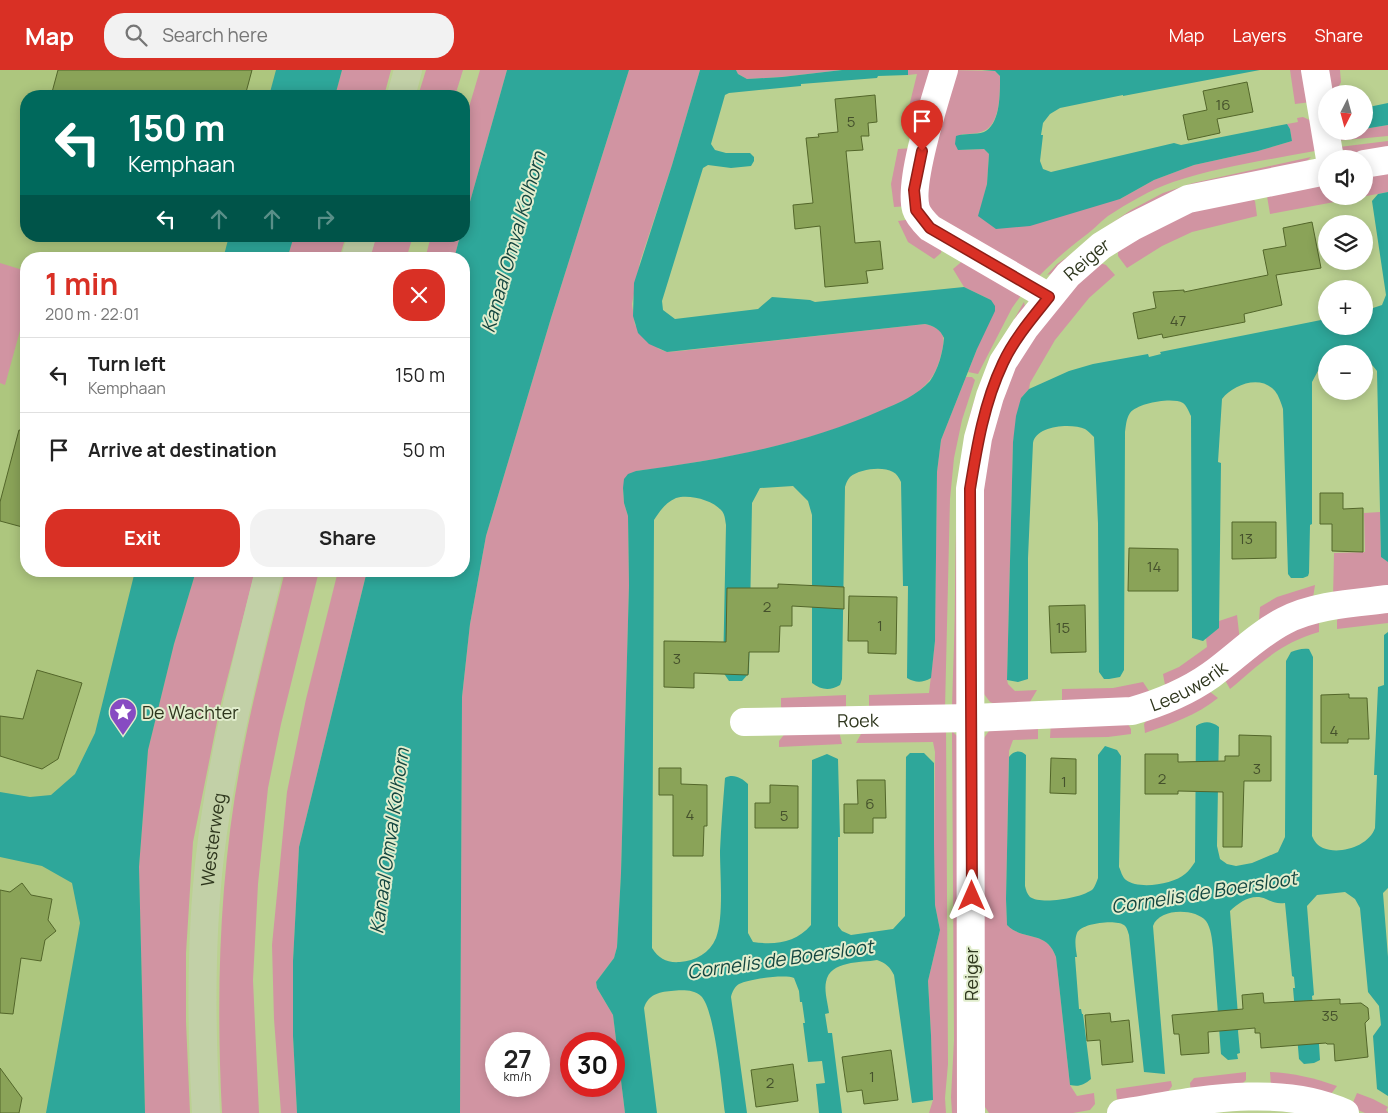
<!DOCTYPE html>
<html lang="en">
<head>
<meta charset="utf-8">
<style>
  :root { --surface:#fff; --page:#f2f2f2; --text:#222; --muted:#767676; --line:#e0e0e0; --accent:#d93025 }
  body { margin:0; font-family:Manrope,sans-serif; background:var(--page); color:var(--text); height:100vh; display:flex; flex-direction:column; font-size:19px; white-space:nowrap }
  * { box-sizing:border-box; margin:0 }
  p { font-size:16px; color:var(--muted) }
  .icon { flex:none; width:28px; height:28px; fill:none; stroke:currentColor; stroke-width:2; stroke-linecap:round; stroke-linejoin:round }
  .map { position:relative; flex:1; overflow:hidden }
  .drawer { position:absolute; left:20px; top:182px; width:450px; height:325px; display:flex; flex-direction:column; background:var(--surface); border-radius:20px; box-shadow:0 2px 12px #0003 }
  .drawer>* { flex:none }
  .top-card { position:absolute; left:20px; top:20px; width:450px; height:152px; border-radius:20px; box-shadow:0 2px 12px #0003; background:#00695c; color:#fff; overflow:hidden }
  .needle { width:32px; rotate:186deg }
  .controls { position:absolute; left:1318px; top:15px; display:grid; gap:10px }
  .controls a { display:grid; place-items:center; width:55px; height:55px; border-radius:50%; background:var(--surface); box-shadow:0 2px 12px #0003; font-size:25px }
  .speed { position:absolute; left:485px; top:962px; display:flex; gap:10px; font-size:25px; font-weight:700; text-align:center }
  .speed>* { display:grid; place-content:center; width:65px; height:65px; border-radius:50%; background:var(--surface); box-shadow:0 2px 12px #0003; line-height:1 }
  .speed small { font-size:12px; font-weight:400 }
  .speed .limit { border:8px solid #d22; background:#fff; color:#111 }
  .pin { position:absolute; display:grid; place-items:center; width:42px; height:42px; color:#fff; margin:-51px -21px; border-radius:50% 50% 50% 0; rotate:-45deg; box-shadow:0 0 5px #0007 }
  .pin .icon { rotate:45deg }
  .me { position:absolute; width:55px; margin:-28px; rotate:0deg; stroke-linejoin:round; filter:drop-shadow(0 0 4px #0008) }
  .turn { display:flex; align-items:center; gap:18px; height:105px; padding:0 25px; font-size:22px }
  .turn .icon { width:65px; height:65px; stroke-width:2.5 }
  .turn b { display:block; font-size:35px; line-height:42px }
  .lanes { display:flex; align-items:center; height:48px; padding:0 25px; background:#0003; justify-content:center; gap:25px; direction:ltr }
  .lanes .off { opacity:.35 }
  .round { display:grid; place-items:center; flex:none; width:52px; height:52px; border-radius:20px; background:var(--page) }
  .headline { display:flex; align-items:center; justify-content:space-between; height:85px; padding:0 25px }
  h1 { font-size:30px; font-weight:700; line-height:38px; color:var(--accent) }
  .primary-button { display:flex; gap:10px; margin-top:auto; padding:10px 25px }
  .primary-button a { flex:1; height:58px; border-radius:20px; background:var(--accent); color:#fff; font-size:20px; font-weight:700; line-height:58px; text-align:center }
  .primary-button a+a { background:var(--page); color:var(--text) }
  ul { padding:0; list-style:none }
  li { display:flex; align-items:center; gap:15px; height:75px; padding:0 25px; border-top:1px solid var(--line) }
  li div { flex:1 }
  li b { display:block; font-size:19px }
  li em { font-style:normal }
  header { display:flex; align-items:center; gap:30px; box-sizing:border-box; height:70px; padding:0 25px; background:var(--accent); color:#fff }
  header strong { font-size:24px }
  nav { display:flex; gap:28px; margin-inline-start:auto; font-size:18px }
  .search { width:350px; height:45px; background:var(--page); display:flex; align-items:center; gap:12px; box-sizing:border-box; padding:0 18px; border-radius:20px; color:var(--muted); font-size:19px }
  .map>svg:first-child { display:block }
  .built { fill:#adc67e }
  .green { fill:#d194a2; fill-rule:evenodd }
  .water { fill:#2ea79a }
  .building { fill:#8aa358; stroke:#53662a }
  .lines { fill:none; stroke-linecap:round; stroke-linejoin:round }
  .minor { stroke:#fff; stroke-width:28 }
  .major { stroke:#c2d0a7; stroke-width:28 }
  .route-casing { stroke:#8d1f18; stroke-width:12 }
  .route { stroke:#d93025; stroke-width:9 }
  .labels { text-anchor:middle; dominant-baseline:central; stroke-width:4; stroke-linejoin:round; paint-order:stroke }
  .number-label { font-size:15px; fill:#45512c }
  .street-label { font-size:18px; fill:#2e361d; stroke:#e1edcd }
  .poi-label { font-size:18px; fill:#2e361d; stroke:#e1edcd; text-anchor:start }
  .water-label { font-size:19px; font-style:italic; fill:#134640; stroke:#e1edcd }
</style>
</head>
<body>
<header>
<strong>Map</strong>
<div class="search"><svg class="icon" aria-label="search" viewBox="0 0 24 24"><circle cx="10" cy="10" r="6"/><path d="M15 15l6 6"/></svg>Search here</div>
<nav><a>Map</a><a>Layers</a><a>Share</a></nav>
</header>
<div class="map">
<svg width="1388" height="1043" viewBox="0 0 1388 1043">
  <rect width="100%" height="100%" fill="#bbd191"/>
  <polygon class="built" points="0,0 372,0 365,26 26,26 26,166 326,166 320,189 26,189 26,501 227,501 183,647 180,1043 0,1043"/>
  <g class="green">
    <polygon points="342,0 391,0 384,26 335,26"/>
    <polygon points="426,0 463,0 455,26 418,26"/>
    <polygon points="480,0 507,0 464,153 464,54"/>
    <path d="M629,0H700L672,95L640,192L632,234L635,255L659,279L667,282L680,281L925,254C937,257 946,262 943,276C941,287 937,302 929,311C917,326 898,333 881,341C804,375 719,390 636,401L623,418L624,433L628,446L629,515L621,803L617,877L614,888L596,912L597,918L613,945L625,1043H460L462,627L470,554L486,466L551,248ZM496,974H539V1016H496ZM571,974H614V1016H571Z"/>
    <polygon points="736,0 842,0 782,7 747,9 738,4"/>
    <polygon points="908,0 935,0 922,48 906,49 917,4 908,5"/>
    <path d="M952,0L995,1L1000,6C1000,22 1001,57 981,62C975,64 968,64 962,64L958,80L984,79L989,84L987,114L979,146L1120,129L1154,110L1194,95L1258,81L1292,71L1290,59L1287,54L1298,52L1297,48L1303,47L1314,52L1317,73L1315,81C1267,90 1218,97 1173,112C1150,120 1128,133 1108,146C1099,153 1091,162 1082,168C1066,180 1053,192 1039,206L928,141L924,106Z"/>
    <polygon points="1290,0 1306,0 1311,32 1295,34"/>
    <polygon points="1323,0 1340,0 1341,12 1336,22 1326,19"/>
    <polygon points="1388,55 1388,66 1335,71 1333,61 1364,61 1364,59"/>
    <path d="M1388,71V80C1370,83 1355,89 1339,77Z"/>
    <polygon points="913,78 909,136 894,137 891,114 898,79"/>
    <polygon points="1311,87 1307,91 1236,108 1053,203 1047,205 1057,194 1086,174 1102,160 1131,140 1163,123 1193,113"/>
    <polygon points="1388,99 1388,122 1270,144 1267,126 1326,111 1326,126 1364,126 1364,104"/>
    <polygon points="1248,125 1255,131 1257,146 1192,162 1162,176 1127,198 1118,186 1118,176 1175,144"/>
    <polygon points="913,149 942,176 941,183 934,189 908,172 898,151"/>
    <polygon points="294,166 346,166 339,189 287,189"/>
    <polygon points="376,166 413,166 406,189 370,189"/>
    <polygon points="431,166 460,166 454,189 425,189"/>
    <polygon points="966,188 1022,224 1012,238 978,304 968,302 977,279 991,230 964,217 953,199"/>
    <polygon points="1097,192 1106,195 1115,205 1089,228 1055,270 1030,313 1029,319 1021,328 1013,372 1007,610 1008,614 1015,621 1037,620 1027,637 995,634 990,632 984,624 981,456 986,382 1006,314 1029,269"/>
    <polygon points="0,193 26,201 26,239 5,315 0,313"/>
    <path d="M1024,232L1025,237L992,300L958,630L956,635L952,637C953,598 955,558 955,519C956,460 955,399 971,341C982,304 1005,265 1024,232Z"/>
    <polygon points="966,307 972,307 975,310 962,350 954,388 950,429 945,639 869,642 869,625 929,623 935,571 937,402 941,370"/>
    <polygon points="1380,442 1381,486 1388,492 1388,520 1333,528 1334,483 1365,482 1364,443"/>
    <polygon points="196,501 255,501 220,637 193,772 186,883 186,952 190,1043 145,1043 139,797 148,680 174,574"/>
    <path d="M285,501H319L281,654L268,718L258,814L253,910L259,1043H222C216,928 219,810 240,696C252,631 269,566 285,501Z"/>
    <polygon points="338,501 367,501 299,777 293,891 293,966 297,1043 281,1043 274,949 272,875 287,722 306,629"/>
    <polygon points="1315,515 1313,528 1261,552 1259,550 1260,537 1277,527"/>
    <polygon points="1388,536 1388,553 1337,559 1337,550 1343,542"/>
    <polygon points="1237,545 1240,571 1219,589 1165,615 1163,604 1179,597 1207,577 1206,568 1219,558 1219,551"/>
    <path d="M1319,553V562C1280,573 1260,594 1230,619L1225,610L1283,558Z"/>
    <polygon points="1143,612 1149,621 1144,630 1062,636 1062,619 1113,618"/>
    <path d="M1205,618L1218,628C1197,645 1171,654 1145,663L1144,654L1152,643Z"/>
    <polygon points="846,625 846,642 784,640 781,637 781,628"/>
    <polygon points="1124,648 1131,659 1131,664 1108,667 1050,668 1051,651"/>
    <path d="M1038,652V669L1013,670L1009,681L1006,829L1007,855C1024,872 1046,859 1056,887L1070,1015L1077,1026L1094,1023L1095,1034L1090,1040L1073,1043H989L983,1034L984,668L989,661Z"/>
    <polygon points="869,656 946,656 948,994 945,1028 946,1043 929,1043 933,1030 931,965 928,911 940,860 935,835 934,775 935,682 933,672 856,673 861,664"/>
    <polygon points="838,657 842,674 779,677 779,671 787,661"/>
    <polygon points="952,661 959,668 957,1043 952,1043 951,1027 954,970"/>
    <polygon points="1246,1002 1246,1010 1238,1018 1191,1024 1190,1013 1194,1008"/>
    <path d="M1270,1002C1294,1003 1314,1008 1337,1016L1328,1028L1271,1016Z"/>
    <polygon points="1171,1011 1172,1016 1164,1028 1123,1034 1117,1029 1116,1019"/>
    <polygon points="1357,1023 1373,1029 1388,1037 1386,1040 1388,1043 1365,1043 1351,1037"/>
  </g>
  <g class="water">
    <polygon points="276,0 342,0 335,26 269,26"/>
    <polygon points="507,0 629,0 551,248 486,466 470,554 462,627 460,1043 297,1043 293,966 293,891 299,777 367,501 464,501 464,189 454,189 460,166 464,166 464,153"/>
    <path d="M700,0H736L738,4L747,9L782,7L842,0H908V5L878,6L877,8L801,14V16L729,23L725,25L711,74L715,80L726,83H750L754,87V91L751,96L731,98L708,95L703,98L662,231L663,240L675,249L758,239L772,227L810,230L815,232L964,217L991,230L995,236V241L977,279L941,370L937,402L935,571L931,608C922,613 916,613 907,608L908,516H903L901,412C899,408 897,404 893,402C882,396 860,399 850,407C847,410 846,414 845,417L842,609L840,615C830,621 821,620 812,613V445L808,431L793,416L760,418L752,433L749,603L742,611H729L723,602L726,455C725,449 725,444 721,440C712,430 689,424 676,428C665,433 660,441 654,450L652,878C659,889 667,893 680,892C695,891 710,883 716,868C724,847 720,804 720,781C721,757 723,733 725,708C733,703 742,708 748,714V863L753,872C775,875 796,873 811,855L812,690L827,684L838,689L840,767H838V856L842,861L851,865L893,859L905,846L906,687L910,683H924L934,693V775L935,835L940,860L928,911L931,965L933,1030L912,1033L894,905C890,897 886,893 877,890C861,893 830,890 826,912C824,921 828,934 829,943L825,944L828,963H832L842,1043H819L816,1014L825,1013L822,991L808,992L803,953H805L802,932H800L799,921L794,908C785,904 749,909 739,914C735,916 732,922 731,927L747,1043H725C722,1021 715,939 701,926C694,919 680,920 671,921C658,922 648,925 644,938L657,1043H625L613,945L597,918L596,912L614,888L617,877L621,803L629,515L628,446L624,433L623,418L624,409L628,404L636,401C719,390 804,375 882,340C899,333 917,325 930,311C938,300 943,282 944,268C940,259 934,256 925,254L667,282L649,274L638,263L633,246L634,213L672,95Z"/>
    <path d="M982,0H1260L1123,26V25L1060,38L1050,44L1043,53L1041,65H1043L1040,91L1043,99L1051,102L1174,73L1181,75L1287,54L1290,59L1292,71L1258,81L1194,95L1154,110L1120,129L1030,156L996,159L978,146L987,114L989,84L984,79L958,80L955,74L956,66C965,63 975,65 984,62C1001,54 1000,22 1000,6L995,1Z"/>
    <polygon points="1388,33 1388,55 1364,59 1364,38"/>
    <path d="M1388,122V492L1381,487L1377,301L1368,290H1364V284H1326V295L1320,297L1312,312V454L1310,455L1309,503L1308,506L1303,508H1291L1288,504L1283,339C1281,333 1279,326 1275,321C1260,304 1233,315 1222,329L1218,392L1221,393L1219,558L1203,571L1192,568V561L1191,346C1189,342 1187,336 1183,333C1172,327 1138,333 1130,343C1126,349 1126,356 1125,362L1124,600L1120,607L1109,609H1104L1099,602L1098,453L1094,367C1092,365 1088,361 1085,359C1072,353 1036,355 1033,373L1028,488V609L1018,612L1007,610L1013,372L1016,346L1021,328L1029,319L1069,301L1093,294L1148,284L1149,287L1161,284L1160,282L1326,249V256H1364V241L1382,235L1386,225L1372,131L1378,124Z"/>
    <polygon points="229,166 294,166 287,189 223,189"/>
    <polygon points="135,501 196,501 174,574 148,680 139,797 145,1043 46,1043 80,853 72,813 42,796 0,787 0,722 30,727 51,725 75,704 95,663"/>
    <path d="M1388,562V818L1383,823L1388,887V1026L1377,1019L1373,966L1381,955L1379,936L1368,922L1360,838L1355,829L1345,822L1317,825L1307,836L1314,925L1312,926L1315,959H1318L1320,990L1314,993L1304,994L1299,989L1293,918H1295L1294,907L1292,906L1285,833C1276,834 1273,832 1266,829C1252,823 1240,832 1230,841L1239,958L1238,961L1240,983L1237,984L1238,989L1228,990L1221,984L1213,878C1212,869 1211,858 1206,851C1195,838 1159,838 1153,856L1165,1004L1144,1002L1129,865C1128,862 1127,857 1124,855C1116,849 1081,853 1077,863C1074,870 1076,880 1077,887H1075L1079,939H1081L1082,944H1083L1091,1009C1084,1015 1079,1017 1070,1015L1056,887C1046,859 1024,872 1007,855L1006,829L1009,687C1013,681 1020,679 1026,685L1025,816C1026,820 1027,824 1030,827C1041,835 1083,828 1093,819C1095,816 1097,811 1098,808V685L1105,676L1117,680L1121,686L1119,797C1121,801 1122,807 1126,810C1139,820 1174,814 1185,804C1189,801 1192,796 1195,792L1196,656C1204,651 1211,651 1219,657L1217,776L1220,789L1227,794L1236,796L1252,793L1278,782L1285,767L1286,591L1291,582C1297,580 1302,578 1309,579L1313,587L1312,766C1314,771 1318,776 1323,778C1340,785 1369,776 1375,758L1377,705H1374L1378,617L1384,615V565Z"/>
  </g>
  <g class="building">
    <polygon points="58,0 252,0 245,26 51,26"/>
    <polygon points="1247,12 1253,42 1217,49 1220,63 1188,70 1183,45 1207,40 1203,21"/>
    <polygon points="875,25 877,52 868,53 869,66 861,66 863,80 846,81 855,173 880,171 883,199 866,201 868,213 825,217 820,156 795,159 793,135 813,133 806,68 819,67 818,64 838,62 835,29"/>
    <polygon points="1312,152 1321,198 1276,205 1282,235 1244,244 1245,252 1163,268 1162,264 1138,269 1133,243 1156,238 1153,222 1184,220 1184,222 1268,205 1263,180 1286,176 1283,158"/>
    <polygon points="19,360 26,361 26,458 0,451 0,432"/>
    <polygon points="1320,423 1343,423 1343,439 1363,438 1363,482 1332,481 1332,454 1320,454"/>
    <polygon points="1232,452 1276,452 1276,488 1232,489"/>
    <polygon points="1129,478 1178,479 1178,521 1128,521"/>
    <polygon points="778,514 844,517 844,539 792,536 792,556 780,556 779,582 749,582 748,605 694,603 694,618 664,617 664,571 726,572 727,518 778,518"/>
    <polygon points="849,526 897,527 896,584 868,583 868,571 848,571"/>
    <polygon points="1085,535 1086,582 1051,583 1049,536"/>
    <polygon points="37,600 82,613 58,689 42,699 0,686 0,646 23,649"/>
    <polygon points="1349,624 1349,628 1367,628 1369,669 1348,669 1348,673 1321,673 1321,625"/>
    <polygon points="1239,665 1271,666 1271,711 1244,711 1242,777 1223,777 1223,722 1178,721 1178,724 1145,724 1145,684 1178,684 1178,692 1225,691 1225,686 1239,686"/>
    <polygon points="1051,688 1076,689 1076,724 1050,723"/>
    <polygon points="659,698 681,698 681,714 707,715 707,756 704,756 703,786 673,786 673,725 659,725"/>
    <polygon points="857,710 885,710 886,748 873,748 873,763 844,763 844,734 858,734"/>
    <polygon points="770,715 798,716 798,758 755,758 755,733 770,733"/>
    <polygon points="22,813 31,825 52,829 48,850 56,861 45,870 41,891 21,888 13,944 0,943 0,820 10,822"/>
    <polygon points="1263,923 1264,933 1340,929 1340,934 1361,933 1368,938 1369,949 1365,953 1368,987 1335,991 1334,974 1327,974 1326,973 1261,978 1260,963 1255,963 1255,958 1208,962 1209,983 1181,985 1179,964 1174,964 1172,945 1243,939 1242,925"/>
    <polygon points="1110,943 1111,952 1129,950 1133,992 1102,995 1100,970 1087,971 1085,945"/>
    <polygon points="891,980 898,1030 864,1034 862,1020 847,1022 842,987"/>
    <polygon points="793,994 798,1031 756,1037 751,1000"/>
    <polygon points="0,998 22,1028 19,1043 0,1043"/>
  </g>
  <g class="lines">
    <g class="minor">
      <path d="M944,0C935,30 908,112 916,139C918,146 925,153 930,158L1049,227"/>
      <polyline points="1315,0 1330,89"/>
      <polyline points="1364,94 1388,90"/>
      <path id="s1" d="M744,652L972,648L1132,641C1160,633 1187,622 1211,605C1236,587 1257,565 1284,551C1314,535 1355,533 1388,529"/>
      <path id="s2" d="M971,1043L970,419L978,368L990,326L1003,292L1025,258L1068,205L1101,176L1132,157L1188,129L1326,101"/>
      <path d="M1121,1043C1192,1032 1277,1012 1345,1043"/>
    </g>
    <g class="major">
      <polyline points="401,26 408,0"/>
      <polyline points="355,189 362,166"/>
      <path id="s3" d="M206,1043C201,957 200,872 210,786C221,690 246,596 269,501"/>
    </g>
  </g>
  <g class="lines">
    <g class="route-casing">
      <path id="route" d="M922,81L914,120L916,140L930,158L1049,227C1033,247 1014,269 1003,293C984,333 977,376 970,419L972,826"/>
    </g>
    <use href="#route" class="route"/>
  </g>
  <defs>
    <g id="sight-pin" transform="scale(1.4375)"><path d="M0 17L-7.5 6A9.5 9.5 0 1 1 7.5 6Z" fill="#874bc2" stroke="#e1edcd"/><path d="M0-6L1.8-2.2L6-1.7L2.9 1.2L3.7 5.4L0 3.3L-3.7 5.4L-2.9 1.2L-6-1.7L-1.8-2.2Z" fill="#fff"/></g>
  </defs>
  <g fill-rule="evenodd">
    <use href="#sight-pin" x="123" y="642"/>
  </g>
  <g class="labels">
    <g class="number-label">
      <text x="1223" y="34">16</text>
      <text x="851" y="51">5</text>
      <text x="1178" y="250">47</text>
      <text x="1246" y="468">13</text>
      <text x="1154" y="496">14</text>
      <text x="767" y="536">2</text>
      <text x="880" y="555">1</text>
      <text x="1063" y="557">15</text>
      <text x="677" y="588">3</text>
      <text x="1334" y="660">4</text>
      <text x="1257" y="698">3</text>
      <text x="1162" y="708">2</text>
      <text x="1064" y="711">1</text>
      <text x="870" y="733">6</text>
      <text x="690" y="744">4</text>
      <text x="784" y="745">5</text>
      <text x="1330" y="945">35</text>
      <text x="872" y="1006">1</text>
      <text x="770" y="1012">2</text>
    </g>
    <g class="street-label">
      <text stroke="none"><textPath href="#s2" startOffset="889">Reiger</textPath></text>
      <text stroke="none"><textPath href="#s1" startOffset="450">Leeuwerik</textPath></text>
      <text stroke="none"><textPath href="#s1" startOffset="114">Roek</textPath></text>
      <text stroke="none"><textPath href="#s3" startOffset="274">Westerweg</textPath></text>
      <text transform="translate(971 904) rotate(-90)">Reiger</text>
    </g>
    <g class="poi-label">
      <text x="142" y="642">De Wachter</text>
    </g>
    <g class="water-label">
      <text transform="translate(513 172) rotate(-74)">Kanaal Omval Kolhorn</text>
      <text transform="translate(389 771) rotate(-82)">Kanaal Omval Kolhorn</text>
      <text transform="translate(1204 822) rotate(-9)">Cornelis de Boersloot</text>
      <text transform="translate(780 889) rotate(-8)">Cornelis de Boersloot</text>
    </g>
  </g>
</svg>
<div class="controls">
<a><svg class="needle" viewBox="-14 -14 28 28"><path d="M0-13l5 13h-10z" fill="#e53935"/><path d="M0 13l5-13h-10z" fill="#767676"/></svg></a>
<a><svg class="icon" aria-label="sound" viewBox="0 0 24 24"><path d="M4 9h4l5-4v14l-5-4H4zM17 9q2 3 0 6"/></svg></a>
<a><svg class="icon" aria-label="layers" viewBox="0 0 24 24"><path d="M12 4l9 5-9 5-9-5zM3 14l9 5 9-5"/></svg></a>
<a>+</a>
<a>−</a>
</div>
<div class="speed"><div>27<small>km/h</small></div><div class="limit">30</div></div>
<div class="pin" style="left:922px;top:81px;background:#d93025"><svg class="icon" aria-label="arrive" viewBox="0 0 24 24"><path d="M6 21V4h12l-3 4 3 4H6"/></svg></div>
<svg class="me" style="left:972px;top:826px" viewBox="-20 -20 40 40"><path d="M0-17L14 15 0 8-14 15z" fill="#d93025" stroke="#fff" stroke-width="4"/></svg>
<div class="top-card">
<div class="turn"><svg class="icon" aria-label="left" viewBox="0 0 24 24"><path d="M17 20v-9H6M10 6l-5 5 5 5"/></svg><div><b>150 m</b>Kemphaan</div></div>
<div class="lanes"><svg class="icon" aria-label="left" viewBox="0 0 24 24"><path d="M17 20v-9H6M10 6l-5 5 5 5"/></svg><svg class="icon off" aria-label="ahead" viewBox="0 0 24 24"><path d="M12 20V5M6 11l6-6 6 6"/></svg><svg class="icon off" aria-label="ahead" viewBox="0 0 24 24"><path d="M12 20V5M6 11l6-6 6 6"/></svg><svg class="icon off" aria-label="right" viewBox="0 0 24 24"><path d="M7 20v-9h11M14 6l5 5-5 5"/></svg></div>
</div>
<section class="drawer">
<div class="headline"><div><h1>1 min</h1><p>200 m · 22:01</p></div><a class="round" style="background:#d93025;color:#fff"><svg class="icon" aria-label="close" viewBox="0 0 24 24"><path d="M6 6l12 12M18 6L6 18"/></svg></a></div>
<ul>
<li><svg class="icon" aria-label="left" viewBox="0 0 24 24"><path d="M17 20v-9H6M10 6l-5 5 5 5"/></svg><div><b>Turn left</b><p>Kemphaan</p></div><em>150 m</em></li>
<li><svg class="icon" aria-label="arrive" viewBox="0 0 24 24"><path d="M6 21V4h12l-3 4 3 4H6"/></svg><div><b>Arrive at destination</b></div><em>50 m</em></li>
</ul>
<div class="primary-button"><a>Exit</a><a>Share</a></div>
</section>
</div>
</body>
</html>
